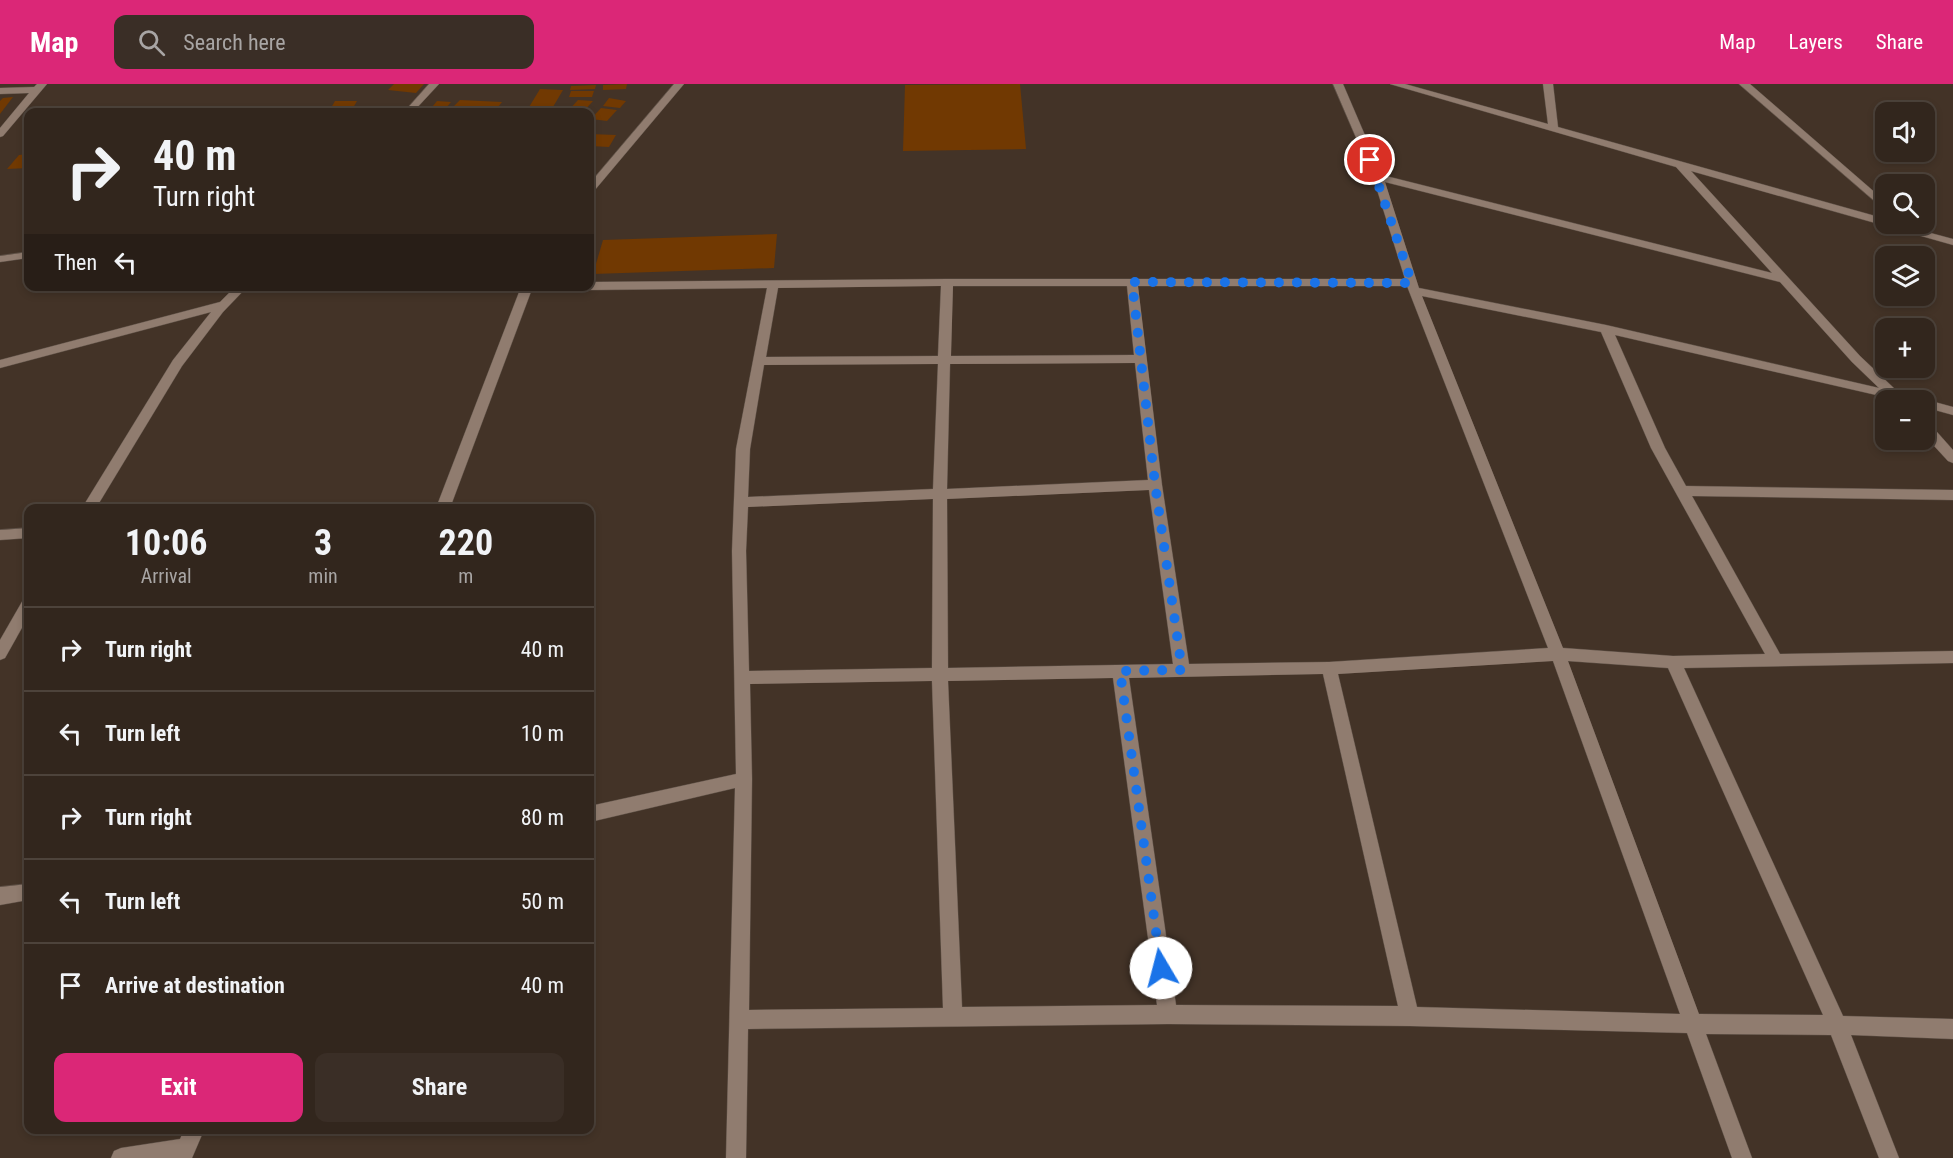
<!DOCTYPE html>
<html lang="en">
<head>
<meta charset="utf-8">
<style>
  :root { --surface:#32261d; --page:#3a2e26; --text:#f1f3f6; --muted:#a8a5a4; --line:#4d433b; --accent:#db2777 }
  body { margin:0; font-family:"Roboto Condensed",sans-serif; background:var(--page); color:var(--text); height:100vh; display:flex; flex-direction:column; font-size:22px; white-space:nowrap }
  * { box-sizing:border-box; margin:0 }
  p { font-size:20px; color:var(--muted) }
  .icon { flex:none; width:33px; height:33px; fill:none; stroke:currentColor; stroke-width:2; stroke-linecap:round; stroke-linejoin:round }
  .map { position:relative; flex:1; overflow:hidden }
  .drawer { position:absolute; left:24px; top:420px; width:570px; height:630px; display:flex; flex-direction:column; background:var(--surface); border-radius:12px; box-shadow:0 3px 9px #0003,0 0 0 2px var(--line) }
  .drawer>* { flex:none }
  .guide { position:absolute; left:24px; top:24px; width:570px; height:183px; border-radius:12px; box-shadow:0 3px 9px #0003,0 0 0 2px var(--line); background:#32261d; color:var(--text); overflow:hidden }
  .controls { position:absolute; left:1875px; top:18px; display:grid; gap:12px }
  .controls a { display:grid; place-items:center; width:60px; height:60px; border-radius:12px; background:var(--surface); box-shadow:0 3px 9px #0003,0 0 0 2px var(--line); font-size:30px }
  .pin { position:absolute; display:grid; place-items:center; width:51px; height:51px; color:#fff; margin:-26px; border:3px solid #fff; border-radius:50%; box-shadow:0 2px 6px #0007 }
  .me { position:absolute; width:66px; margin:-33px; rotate:352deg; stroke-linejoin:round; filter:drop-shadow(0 0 4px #0008) }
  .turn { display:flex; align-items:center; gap:21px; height:126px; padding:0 30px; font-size:27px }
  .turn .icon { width:78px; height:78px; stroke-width:2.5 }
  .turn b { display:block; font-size:42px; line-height:51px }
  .then { display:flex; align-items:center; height:57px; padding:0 30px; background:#0003; gap:12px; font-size:22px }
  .eta { display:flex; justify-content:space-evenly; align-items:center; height:102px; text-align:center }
  .eta b { font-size:36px; font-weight:700; line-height:42px }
  .primary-button { display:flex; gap:12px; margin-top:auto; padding:12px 30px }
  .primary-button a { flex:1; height:69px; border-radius:12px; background:var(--accent); color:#fff; font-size:24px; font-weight:700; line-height:69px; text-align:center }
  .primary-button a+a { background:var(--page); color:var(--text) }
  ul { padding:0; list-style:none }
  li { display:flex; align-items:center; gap:18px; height:84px; padding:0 30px; border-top:2px solid var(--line) }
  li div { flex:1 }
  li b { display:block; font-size:22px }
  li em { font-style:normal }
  header { display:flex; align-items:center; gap:36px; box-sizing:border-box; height:84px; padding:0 30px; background:var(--accent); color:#fff }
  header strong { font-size:28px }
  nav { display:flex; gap:33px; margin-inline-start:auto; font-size:21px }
  .search { width:420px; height:54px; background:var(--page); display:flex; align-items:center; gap:15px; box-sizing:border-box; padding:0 21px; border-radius:12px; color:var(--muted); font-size:22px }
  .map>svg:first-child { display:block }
  .building { fill:#713902 }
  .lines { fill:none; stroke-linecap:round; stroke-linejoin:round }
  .street-casing { stroke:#5d5046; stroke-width:1 }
  .street { fill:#907c6f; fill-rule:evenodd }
  .route { stroke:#1a73e8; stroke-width:10; stroke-dasharray:0 18 }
</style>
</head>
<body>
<header>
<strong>Map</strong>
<div class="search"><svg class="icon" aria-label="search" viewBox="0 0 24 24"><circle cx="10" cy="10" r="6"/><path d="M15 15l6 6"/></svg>Search here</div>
<nav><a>Map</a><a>Layers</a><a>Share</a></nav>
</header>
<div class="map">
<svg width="1953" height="1074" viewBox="0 0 1953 1074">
  <rect width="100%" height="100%" fill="#433327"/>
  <g class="building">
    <polygon points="394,0 424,0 416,9 388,6"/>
    <polygon points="627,0 626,5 603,6 603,1"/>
    <polygon points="1020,0 1026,65 903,67 905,1"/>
    <polygon points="596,1 595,5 570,6 571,2"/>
    <polygon points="540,5 563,6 550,28 526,28"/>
    <polygon points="571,7 594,7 592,13 569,13"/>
    <polygon points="13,13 0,30 0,17 3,14"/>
    <polygon points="609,14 626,17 620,24 603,22"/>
    <polygon points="460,16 502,18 495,27 452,24"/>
    <polygon points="578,16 593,17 583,28 567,28"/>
    <polygon points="335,17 357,17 353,24 331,24"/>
    <polygon points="437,17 451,18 443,28 428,28"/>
    <polygon points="601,24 617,26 607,37 591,35"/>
    <polygon points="590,50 616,51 609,63 590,62"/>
    <polygon points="28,70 28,84 7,85 19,71"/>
    <polygon points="777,150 774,184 593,190 603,156"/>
  </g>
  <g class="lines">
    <g class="street-casing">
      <g id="street">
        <polygon points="37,0 47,0 3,52 0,53 0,44 29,9 0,10 0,4 34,3"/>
        <polygon points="429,0 439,0 413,28 404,28"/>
        <polygon points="674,0 684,0 594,107 590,108 590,99"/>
        <path d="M1333,0H1343L1382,91L1772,189L1676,83L1390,0H1405L1548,40L1543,0H1553L1558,43L1886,135V140H1897L1953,155V161L1691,87L1860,272L1898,308L1953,323V331L1924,323V316H1898L1615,251L1665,364L1686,402L1953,406V416L1692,412L1780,570L1953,567V579L1684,584L1843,932L1953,935V955L1851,951L1899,1074H1879L1831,951L1706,950L1752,1074H1732L1687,949L1410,942L1168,940L748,945L746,1074H726L735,704L590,738V722L736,690L732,467L736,365L767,204L590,206L585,202H590V198L947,195H1405L1373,93ZM1385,98L1780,198L1852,278L1879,304L1606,241L1419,204ZM941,202L938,272L766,273L778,204ZM953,202H1127L1134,271L951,272ZM1138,202H1407L1548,564L1329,578L1189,580L1162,401ZM1422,212L1601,248L1651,364L1765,570L1673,572L1563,564ZM1135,279L1148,396L947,405L950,280ZM938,280L933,405L748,413L750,365L764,281ZM1149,406L1173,580L948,584L947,415ZM933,415L932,584L749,587L746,467L748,423ZM1553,577L1680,930L1417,923L1338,590ZM1568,577L1668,584L1823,931L1699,930ZM1323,590L1398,922L1176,921L1129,594ZM1113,594L1157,921L962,923L948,597ZM932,597L943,924L749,926L752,695L750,600Z"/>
        <polygon points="1739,0 1750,0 1886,118 1886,127"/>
        <polygon points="28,168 28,174 0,178 0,172"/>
        <polygon points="236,202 248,202 223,228 182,282 96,424 82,424 173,276 211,228 0,284 0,276 220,218"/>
        <polygon points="535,202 532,205 450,424 436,424 521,203"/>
        <polygon points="1924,338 1929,339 1953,366 1953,379 1948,377 1924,351"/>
        <polygon points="28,444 28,454 0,456 0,446"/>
        <polygon points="28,514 28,533 5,574 0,576 0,556 23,516"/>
        <polygon points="28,800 28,816 0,821 0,803"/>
        <polygon points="184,1046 204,1046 192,1074 111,1074 114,1067 121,1064 180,1055"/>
      </g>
    </g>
    <use href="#street" class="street"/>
  </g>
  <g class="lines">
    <polyline class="route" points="1161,884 1120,587 1182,586 1155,400 1132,198 1412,199 1370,76"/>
  </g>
</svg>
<div class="controls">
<a><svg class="icon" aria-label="sound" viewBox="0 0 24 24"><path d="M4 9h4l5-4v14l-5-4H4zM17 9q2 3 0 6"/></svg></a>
<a><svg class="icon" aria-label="search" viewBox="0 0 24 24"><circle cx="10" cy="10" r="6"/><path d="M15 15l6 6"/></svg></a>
<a><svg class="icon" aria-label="layers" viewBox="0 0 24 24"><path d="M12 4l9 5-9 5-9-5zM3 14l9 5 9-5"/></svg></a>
<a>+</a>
<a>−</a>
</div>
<div class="pin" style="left:1370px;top:76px;background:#d93025"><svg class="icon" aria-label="arrive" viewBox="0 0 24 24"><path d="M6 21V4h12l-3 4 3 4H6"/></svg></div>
<svg class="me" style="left:1161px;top:884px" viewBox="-20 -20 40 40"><circle r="19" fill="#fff"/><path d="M0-13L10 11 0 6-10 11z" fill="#1a73e8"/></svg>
<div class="guide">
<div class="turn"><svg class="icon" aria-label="right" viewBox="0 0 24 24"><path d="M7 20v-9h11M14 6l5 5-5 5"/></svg><div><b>40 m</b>Turn right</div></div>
<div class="then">Then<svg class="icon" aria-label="left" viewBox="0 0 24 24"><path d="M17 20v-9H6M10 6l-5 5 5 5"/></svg></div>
</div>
<section class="drawer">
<div class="eta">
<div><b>10:06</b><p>Arrival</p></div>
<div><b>3</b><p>min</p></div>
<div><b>220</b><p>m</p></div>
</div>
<ul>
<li><svg class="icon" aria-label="right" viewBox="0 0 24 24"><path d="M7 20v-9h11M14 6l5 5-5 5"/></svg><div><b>Turn right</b></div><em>40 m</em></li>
<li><svg class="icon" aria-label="left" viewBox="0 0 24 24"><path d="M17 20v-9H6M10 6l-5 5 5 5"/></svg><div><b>Turn left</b></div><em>10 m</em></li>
<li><svg class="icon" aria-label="right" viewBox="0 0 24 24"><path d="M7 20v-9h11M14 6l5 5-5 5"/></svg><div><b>Turn right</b></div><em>80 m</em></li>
<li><svg class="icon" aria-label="left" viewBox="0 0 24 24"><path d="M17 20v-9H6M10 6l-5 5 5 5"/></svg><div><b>Turn left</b></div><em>50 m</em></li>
<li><svg class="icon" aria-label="arrive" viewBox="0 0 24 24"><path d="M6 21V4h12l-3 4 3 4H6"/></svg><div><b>Arrive at destination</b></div><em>40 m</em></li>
</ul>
<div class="primary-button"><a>Exit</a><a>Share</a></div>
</section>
</div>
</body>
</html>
